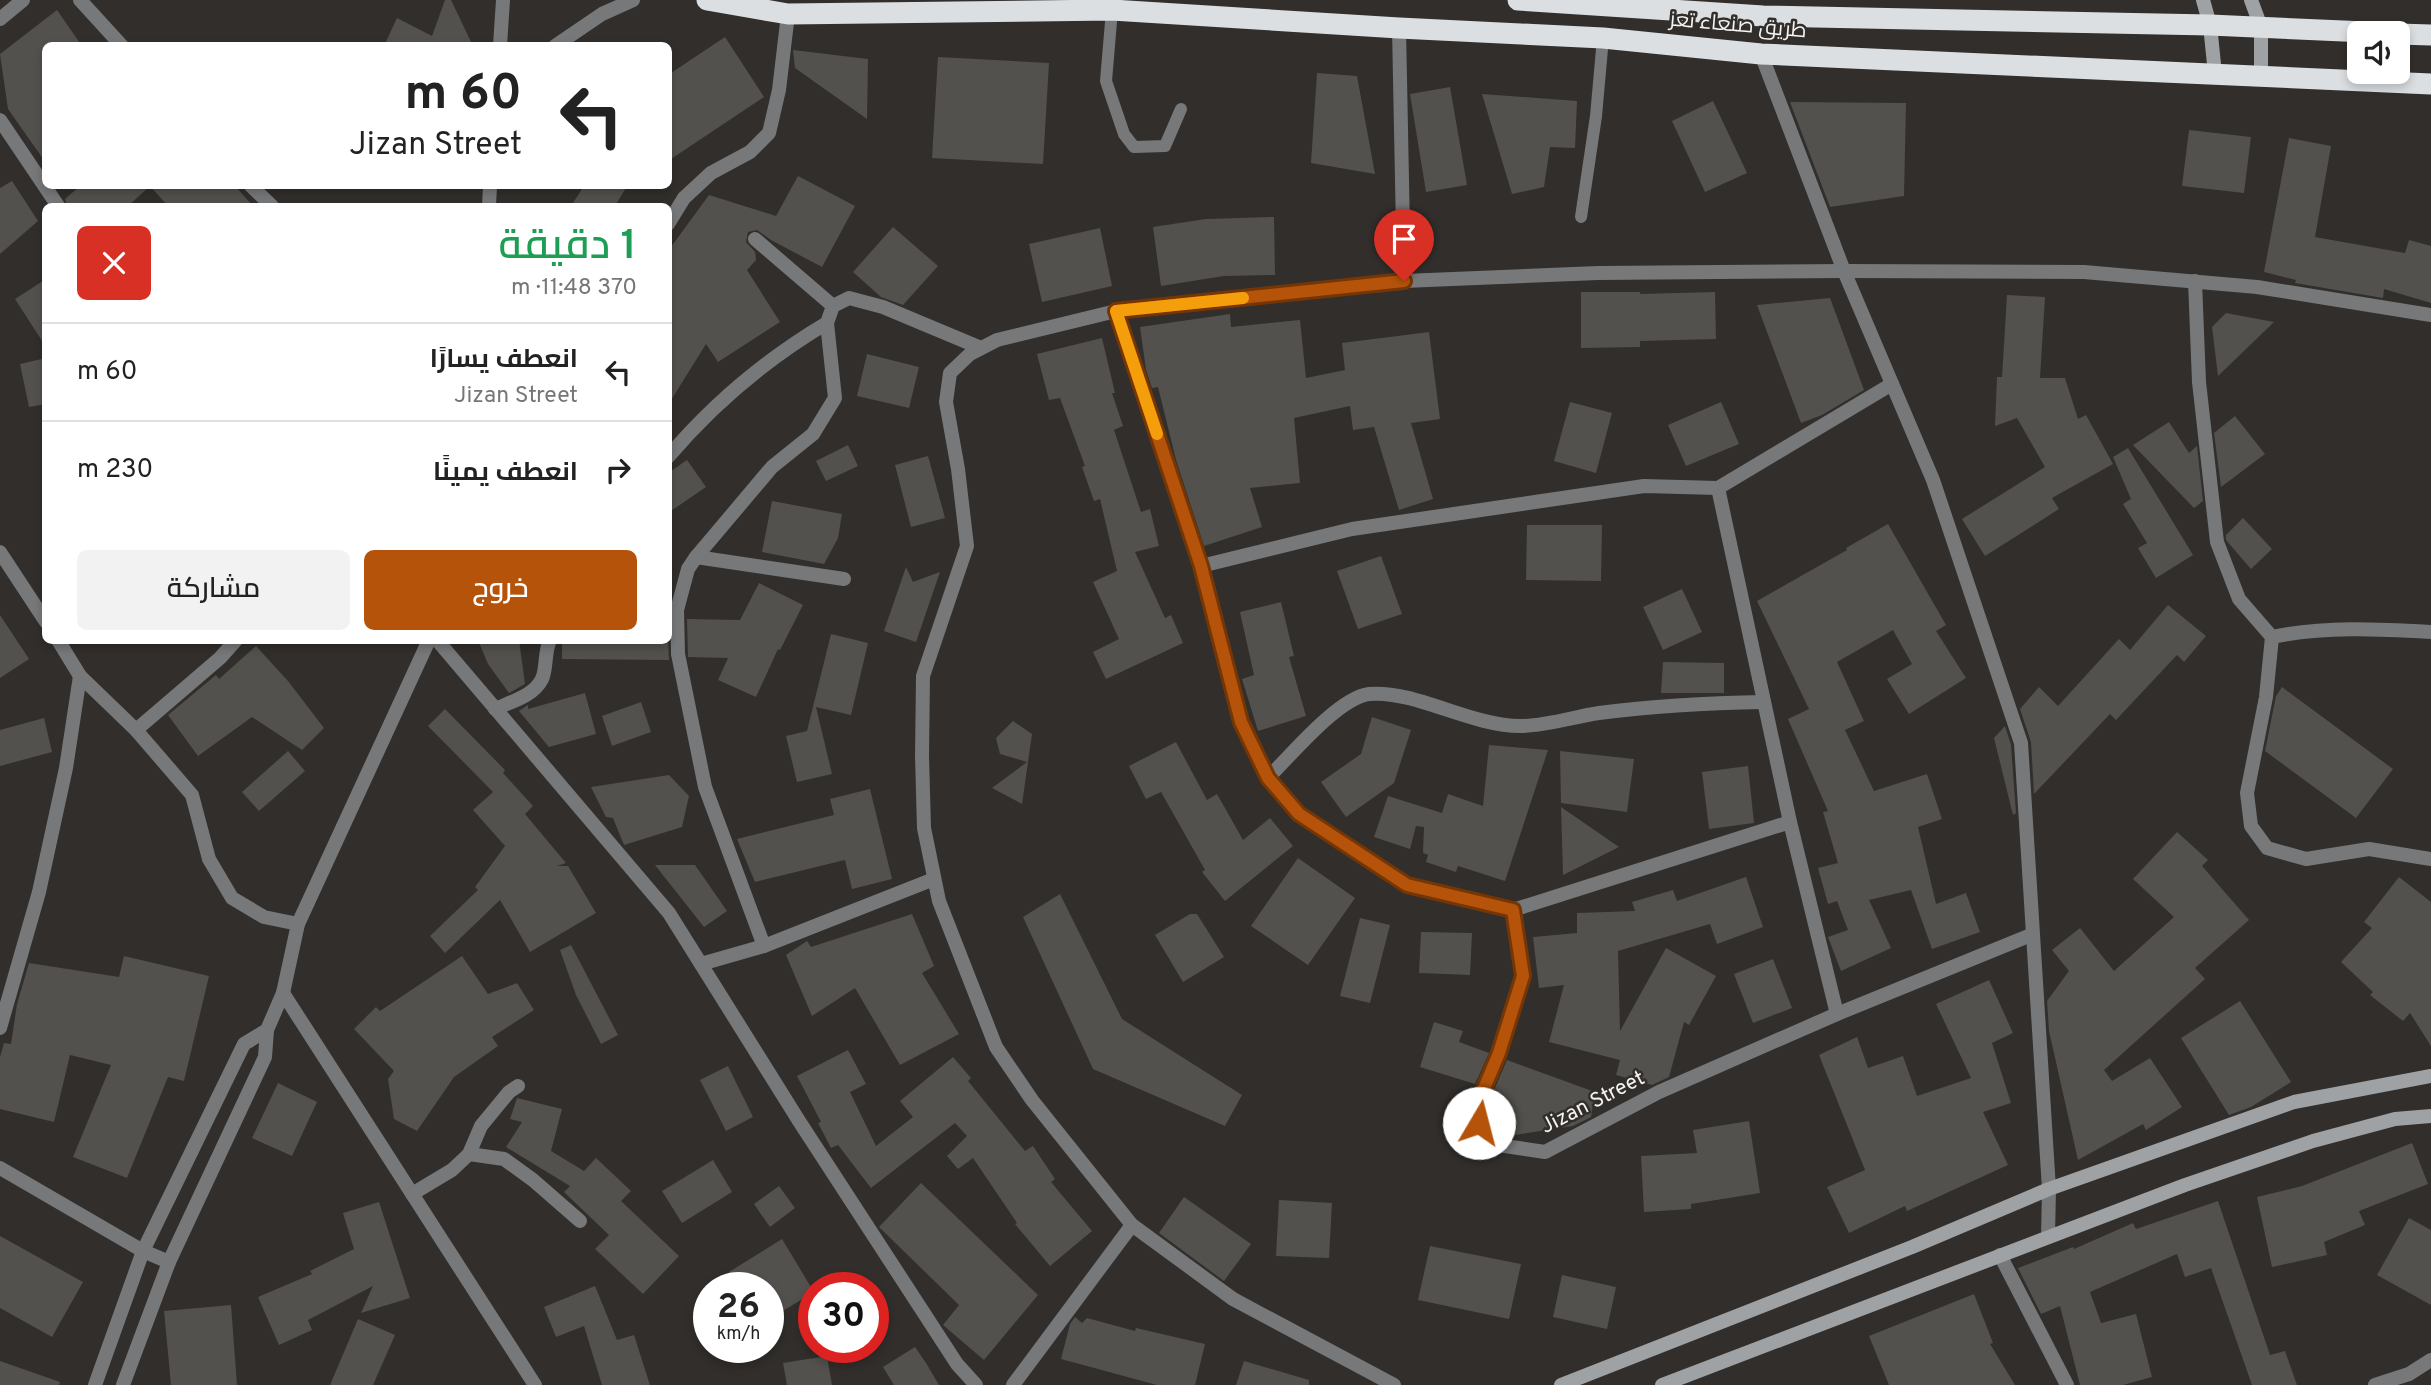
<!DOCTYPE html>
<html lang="ar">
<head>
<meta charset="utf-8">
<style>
  :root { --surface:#fff; --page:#f2f2f2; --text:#222; --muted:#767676; --line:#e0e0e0; --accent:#b45309 }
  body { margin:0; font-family:Overpass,Cairo,sans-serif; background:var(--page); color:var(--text); direction:rtl; height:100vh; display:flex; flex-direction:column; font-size:26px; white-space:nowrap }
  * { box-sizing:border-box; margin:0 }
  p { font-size:23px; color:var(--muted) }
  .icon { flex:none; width:38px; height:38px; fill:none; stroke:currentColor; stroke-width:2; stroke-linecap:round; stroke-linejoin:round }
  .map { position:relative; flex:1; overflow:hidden; direction:ltr }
  .drawer { position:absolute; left:42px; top:203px; width:630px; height:441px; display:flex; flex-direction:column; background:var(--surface); border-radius:10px; box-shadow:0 4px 10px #0003; direction:rtl }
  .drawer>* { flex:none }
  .guide { position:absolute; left:42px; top:42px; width:630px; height:147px; border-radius:10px; box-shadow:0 4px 10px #0003; direction:rtl; background:#fff; color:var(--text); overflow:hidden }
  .tools { position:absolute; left:2347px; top:21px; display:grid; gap:14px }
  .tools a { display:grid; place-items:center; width:63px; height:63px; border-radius:10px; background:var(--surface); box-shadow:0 4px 10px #0003; font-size:35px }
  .speed { position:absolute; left:693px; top:1272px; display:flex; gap:14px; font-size:35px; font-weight:700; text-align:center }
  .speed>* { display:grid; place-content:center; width:91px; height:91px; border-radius:50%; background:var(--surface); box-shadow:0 4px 10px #0003; line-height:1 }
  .speed small { font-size:18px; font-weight:400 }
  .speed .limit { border:10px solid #d22; background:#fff; color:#111 }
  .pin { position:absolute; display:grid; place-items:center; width:60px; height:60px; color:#fff; margin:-72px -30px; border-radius:50% 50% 50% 0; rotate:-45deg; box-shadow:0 0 7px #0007 }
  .pin .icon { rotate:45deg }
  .me { position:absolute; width:77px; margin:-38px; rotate:8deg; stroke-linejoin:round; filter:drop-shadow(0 0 5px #0008) }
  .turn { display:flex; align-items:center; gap:24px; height:147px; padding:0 35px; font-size:32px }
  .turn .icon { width:91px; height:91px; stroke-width:2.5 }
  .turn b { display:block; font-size:49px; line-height:60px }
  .round { display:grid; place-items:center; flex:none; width:74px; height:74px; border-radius:10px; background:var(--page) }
  .headline { display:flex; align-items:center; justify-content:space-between; height:119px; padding:0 35px }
  h1 { font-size:42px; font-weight:600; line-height:52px; color:#1e9e55 }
  .action { display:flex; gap:14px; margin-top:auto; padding:14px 35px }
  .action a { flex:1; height:80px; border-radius:10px; background:var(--accent); color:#fff; font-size:28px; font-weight:600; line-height:80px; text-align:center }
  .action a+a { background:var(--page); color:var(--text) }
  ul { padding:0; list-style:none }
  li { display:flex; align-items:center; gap:21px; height:98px; padding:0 35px; border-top:2px solid var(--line) }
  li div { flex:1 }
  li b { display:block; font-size:26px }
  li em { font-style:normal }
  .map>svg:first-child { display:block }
  .building { fill:#53514d }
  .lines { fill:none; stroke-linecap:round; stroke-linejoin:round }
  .lane { stroke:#77787a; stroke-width:12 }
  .street { stroke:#77787a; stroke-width:14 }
  .secondary { stroke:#9fa2a4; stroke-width:14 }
  .highway { stroke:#dbdfe2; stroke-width:21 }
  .route-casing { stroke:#753606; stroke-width:18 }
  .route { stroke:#b45309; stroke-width:12 }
  .slow { stroke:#f59e0b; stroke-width:12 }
  .labels { text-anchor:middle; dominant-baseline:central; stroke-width:5; stroke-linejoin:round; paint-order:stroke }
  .street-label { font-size:21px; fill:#f5f4f2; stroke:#312e2b }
</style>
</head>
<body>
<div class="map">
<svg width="2431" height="1385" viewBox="0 0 2431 1385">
  <rect width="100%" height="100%" fill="#312e2b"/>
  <g class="building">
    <polygon points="445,0 451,0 473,46 384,46 397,18 432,36"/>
    <polygon points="57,10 82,46 46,46 46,163 8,109 0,54"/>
    <polygon points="725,37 764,97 668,161 668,75"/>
    <polygon points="793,50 868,59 867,119 795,68"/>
    <polygon points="938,57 1049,63 1043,164 932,158"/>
    <polygon points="1317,73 1357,76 1375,174 1311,163"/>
    <polygon points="1450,87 1467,185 1426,192 1410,94"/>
    <polygon points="1482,94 1577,101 1575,148 1550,147 1544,187 1512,194"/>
    <polygon points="1713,101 1747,173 1705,192 1672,121"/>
    <polygon points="1790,102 1906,103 1904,196 1830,207"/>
    <polygon points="2189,130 2251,137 2244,193 2182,186"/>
    <polygon points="2289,138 2331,146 2315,237 2405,253 2409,240 2431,246 2431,303 2384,289 2383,298 2295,283 2296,280 2264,272"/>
    <polygon points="798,176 855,206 822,267 771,240 757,230 748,232 746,242 755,252 756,260 747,270 780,322 718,362 706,344 668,405 668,251 709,195 776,216"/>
    <polygon points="12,181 38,221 0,254 0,188"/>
    <polygon points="80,186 235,186 253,206 168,206 150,186 128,206 67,206 65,199"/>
    <polygon points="584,186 627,186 615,206 571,206"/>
    <polygon points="1274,217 1275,275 1224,276 1161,286 1153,227 1206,219"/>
    <polygon points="893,227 938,266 903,305 881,297 853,272"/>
    <polygon points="1100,228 1112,286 1042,302 1029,244"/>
    <polygon points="46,279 46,347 15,299"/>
    <polygon points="1581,292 1640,292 1640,294 1715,292 1716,339 1640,341 1640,347 1581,348"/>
    <polygon points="2007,295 2045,297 2040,378 2065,378 2078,419 2086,415 2113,464 2052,498 2059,509 1985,556 1962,519 2045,467 2017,418 1995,426 1997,377 2002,377"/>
    <polygon points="1830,298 1864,390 1822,415 1801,423 1757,305"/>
    <polygon points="2226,313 2274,322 2218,376 2212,327"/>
    <polygon points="1230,314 1231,327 1300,320 1306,378 1345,370 1342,343 1429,332 1440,419 1411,423 1433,499 1399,510 1374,427 1353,430 1350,406 1294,418 1300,483 1250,488 1262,527 1204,546 1176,460 1158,387 1152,388 1146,370 1140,327"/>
    <polygon points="1102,338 1115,393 1112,393 1123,426 1114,430 1141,512 1150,509 1159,546 1135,552 1165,618 1171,615 1183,643 1106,679 1093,652 1119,639 1093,582 1117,571 1100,499 1094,501 1082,467 1085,466 1060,398 1049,400 1037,354"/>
    <polygon points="867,354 919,367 909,408 857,396"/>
    <polygon points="46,358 46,404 29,407 20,364"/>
    <polygon points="1570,402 1612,413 1596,473 1554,461"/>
    <polygon points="1721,402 1739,444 1686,466 1668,425"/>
    <polygon points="2235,416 2265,454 2221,487 2214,433"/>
    <polygon points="2169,422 2189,453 2197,446 2203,501 2194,508 2133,445"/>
    <polygon points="848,445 858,466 826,481 816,461"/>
    <polygon points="2128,448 2193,555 2156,578 2138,548 2147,543 2123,504 2131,499 2113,457"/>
    <polygon points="928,456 945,518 911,527 895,465"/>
    <polygon points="687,460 706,487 668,513 668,473"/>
    <polygon points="772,501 842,514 838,538 824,564 762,552"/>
    <polygon points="2243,518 2272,549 2251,569 2226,540 2226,535"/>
    <polygon points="1888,524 1946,625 1936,631 1966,678 1909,714 1887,679 1912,664 1893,630 1837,662 1864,721 1845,730 1874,791 1927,774 1942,819 1918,827 1936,904 1966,893 1980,932 1932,949 1911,890 1869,900 1891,948 1841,971 1828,937 1848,930 1837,901 1828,904 1818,868 1838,863 1823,812 1828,811 1788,719 1809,709 1757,601 1847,550 1846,548"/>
    <polygon points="1527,525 1602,525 1601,581 1526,580"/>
    <polygon points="1381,556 1402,614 1358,629 1337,571"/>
    <polygon points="906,567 913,582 940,572 916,642 884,631"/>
    <polygon points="759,583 803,605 780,650 778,649 756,697 718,680 728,658 688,657 687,619 740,620"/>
    <polygon points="1682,589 1702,632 1663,650 1643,607"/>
    <polygon points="1281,602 1294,656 1289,657 1306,716 1258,731 1242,679 1254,675 1240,612"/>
    <polygon points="2168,605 2206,636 2184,662 2177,655 2116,720 2110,714 2034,794 2031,742 2020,709 2039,687 2058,706 2119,639 2130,650"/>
    <polygon points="0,615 29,659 0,678"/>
    <polygon points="831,634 868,643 851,715 816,707 832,774 797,782 786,736 807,731"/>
    <polygon points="478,640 519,640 525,684 509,693 488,664"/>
    <polygon points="562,640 668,640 669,660 562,659"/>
    <polygon points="256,646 288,681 324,728 302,750 252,717 198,756 168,715 216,675 219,679"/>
    <polygon points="1663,662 1724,663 1724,693 1661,693"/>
    <polygon points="2282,687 2393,769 2356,818 2265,751 2276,696"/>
    <polygon points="585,693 596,734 549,747 519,711 528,705 528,709"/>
    <polygon points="641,702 651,732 612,746 602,716"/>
    <polygon points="445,709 505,770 503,773 533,806 525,814 566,863 557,866 568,866 596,913 530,952 500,900 445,953 430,936 478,890 475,887 505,846 473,810 493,792 428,726"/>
    <polygon points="1372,717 1411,730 1394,783 1346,817 1321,782 1361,754"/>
    <polygon points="44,718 52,752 0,766 0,730"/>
    <polygon points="1013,721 1032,734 1022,804 992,788 1027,762 1000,754 996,738"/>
    <polygon points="2005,726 2011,745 2016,813 2013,815 1994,738"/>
    <polygon points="1176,742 1207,800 1217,794 1243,840 1270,818 1293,846 1225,901 1202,872 1205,870 1161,792 1146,799 1129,766"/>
    <polygon points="1489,745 1548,750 1505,881 1458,866 1456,872 1426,862 1428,855 1423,853 1424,827 1416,826 1410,849 1374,837 1388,796 1442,813 1448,794 1483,806"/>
    <polygon points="288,751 305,771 259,811 242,792"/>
    <polygon points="1560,751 1634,759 1627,812 1561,803"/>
    <polygon points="1748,766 1754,823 1709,829 1702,772"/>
    <polygon points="669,775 689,796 682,827 624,845 613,818 606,817 591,787"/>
    <polygon points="870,789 892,879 852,889 845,860 755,882 737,839 834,815 830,799"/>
    <polygon points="1561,807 1619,847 1563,875"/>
    <polygon points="2177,832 2208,860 2202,866 2249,920 2195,968 2205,979 2104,1070 2112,1081 2150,1058 2182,1107 2146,1130 2143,1124 2078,1160 2049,1031 2047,1001 2069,971 2052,950 2080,928 2114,971 2174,917 2133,879"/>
    <polygon points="1298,858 1355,898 1308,965 1251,926"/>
    <polygon points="655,865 695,865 727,911 704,927"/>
    <polygon points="1746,877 1763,927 1717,944 1710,924 1618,951 1620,1031 1666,948 1716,976 1689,1025 1684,1022 1669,1077 1652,1085 1616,1075 1620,1060 1549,1042 1564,985 1539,988 1533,937 1577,933 1577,913 1635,911 1632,902 1673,890 1677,901"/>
    <polygon points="2399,877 2431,902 2431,1046 2410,1013 2403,1021 2370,995 2373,992 2341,962 2372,928 2364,922"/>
    <polygon points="1060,894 1122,1019 1242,1095 1225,1126 1093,1069 1023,917"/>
    <polygon points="912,914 934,966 922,973 959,1034 900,1065 855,988 812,1016 786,955 807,941 811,947"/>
    <polygon points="1190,914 1197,914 1224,957 1183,982 1155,935"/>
    <polygon points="1360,918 1390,925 1370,1003 1340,996"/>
    <polygon points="1421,932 1472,933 1470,975 1419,973"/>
    <polygon points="571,945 618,1035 601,1044 576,995 560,950"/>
    <polygon points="124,956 209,976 184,1081 168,1077 127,1178 73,1157 111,1065 70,1055 54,1122 0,1109 0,1057 4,1043 11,1044 17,1004 29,963 119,977"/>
    <polygon points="462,956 488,994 517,983 534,1010 492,1037 498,1046 454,1077 417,1131 394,1119 388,1079 394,1071 354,1029 376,1007 380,1011"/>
    <polygon points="1773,959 1792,1008 1753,1023 1734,974"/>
    <polygon points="1989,980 2013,1033 1992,1043 2011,1103 1983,1112 2008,1165 1907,1211 1905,1206 1849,1233 1827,1187 1865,1170 1819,1055 1857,1037 1868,1068 1903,1056 1917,1096 1971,1078 1936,1004"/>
    <polygon points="2240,1001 2291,1082 2251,1107 2229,1115 2181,1038"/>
    <polygon points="1434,1022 1463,1031 1459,1042 1489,1053 1475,1084 1420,1067"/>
    <polygon points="848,1050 866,1084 850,1092 876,1146 913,1117 900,1101 953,1057 971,1078 968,1081 1025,1151 1033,1146 1055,1179 1051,1182 1092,1231 1050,1266 1015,1224 1017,1223 973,1158 958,1169 947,1156 967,1136 955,1123 871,1188 838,1145 831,1148 818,1123 821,1122 797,1076"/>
    <polygon points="1507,1060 1595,1092 1591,1117 1573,1126 1515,1135 1490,1117 1497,1091 1494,1090"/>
    <polygon points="728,1066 753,1117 726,1131 700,1080"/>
    <polygon points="278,1083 317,1102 292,1156 252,1138"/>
    <polygon points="517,1098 562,1109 551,1151 584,1171 596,1158 631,1191 621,1201 679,1256 643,1294 595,1249 609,1235 564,1192 570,1186 506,1147 522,1122 510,1119"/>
    <polygon points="1749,1121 1760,1193 1691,1204 1691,1209 1644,1212 1641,1156 1697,1153 1693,1130"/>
    <polygon points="2412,1143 2428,1184 2359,1211 2365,1225 2324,1242 2327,1255 2272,1267 2257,1197 2302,1186"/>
    <polygon points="713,1160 732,1192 682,1223 662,1191"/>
    <polygon points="921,1183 1038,1295 984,1360 943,1325 959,1305 879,1227"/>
    <polygon points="779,1186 795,1208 770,1227 754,1204"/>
    <polygon points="1184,1197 1251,1244 1224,1281 1159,1233"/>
    <polygon points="1279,1200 1332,1203 1329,1258 1276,1256"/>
    <polygon points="2218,1201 2270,1355 2285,1351 2297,1385 2252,1385 2211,1268 2185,1277 2177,1254 2090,1292 2101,1323 2136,1314 2152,1377 2123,1385 2080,1385 2060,1306 2041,1314 2018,1268 2073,1247 2074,1249 2133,1223 2136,1229"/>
    <polygon points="379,1202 410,1298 361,1313 373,1286 308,1320 312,1330 279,1345 258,1297 312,1274 310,1271 354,1249 343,1213"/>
    <polygon points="2409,1218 2431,1230 2431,1305 2377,1275"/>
    <polygon points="0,1236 83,1282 52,1337 0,1308"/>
    <polygon points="782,1239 814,1292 768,1320 768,1288 739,1288 729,1272"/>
    <polygon points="1430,1246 1521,1264 1509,1319 1418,1300"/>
    <polygon points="1562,1275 1616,1287 1607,1329 1553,1317"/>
    <polygon points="595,1286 617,1340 634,1335 650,1385 602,1385 584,1326 556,1337 544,1307"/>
    <polygon points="1974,1294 1993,1343 1990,1344 2015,1385 1889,1385 1869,1336"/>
    <polygon points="231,1305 237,1385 171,1385 164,1311"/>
    <polygon points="1075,1317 1082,1323 1087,1318 1135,1331 1136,1328 1205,1344 1195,1385 1157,1385 1061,1359 1070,1324"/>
    <polygon points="358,1319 395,1335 373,1385 330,1385"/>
    <polygon points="915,1347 926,1363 939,1385 894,1385 883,1367"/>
    <polygon points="827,1356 832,1385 787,1385 783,1363"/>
    <polygon points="0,1361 60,1382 59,1385 0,1385"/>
    <polygon points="1244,1361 1309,1380 1309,1385 1236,1385"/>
  </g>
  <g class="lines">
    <g class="lane">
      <polyline points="1112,10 1106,81 1124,134 1134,147 1165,146 1181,109"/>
      <polyline points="1581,217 1596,116 1603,38"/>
    </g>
    <g class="street">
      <polyline points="80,0 122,46"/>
      <polyline points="0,19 23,0"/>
      <polyline points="1399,28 1404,281"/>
      <polyline points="500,46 503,0"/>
      <polyline points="555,46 602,14 633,0"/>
      <polyline points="1761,54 1844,271 1933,480 2021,743 2049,1189 2048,1237"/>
      <polyline points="0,120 58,206"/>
      <polyline points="251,186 272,206"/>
      <polyline points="489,206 490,186"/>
      <polyline points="668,224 684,198 711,173 750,152 769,133 779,90 788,14"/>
      <polyline points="755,239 833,306"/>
      <polyline points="2195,281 2199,382 2217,542 2239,599 2272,637 2266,697 2247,793 2251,826 2267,848 2306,859 2369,849 2431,859"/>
      <polyline points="1116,311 1201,566 1241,722 1268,778 1299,814 1407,885 1513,910 1523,976 1499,1053 1480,1098 1480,1123 1505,1146 1545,1152 1659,1092 1837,1014 2031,935"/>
      <path d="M668,457C713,404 768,358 827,323L833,306L849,298L883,307L981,348"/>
      <polyline points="0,552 46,622"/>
      <polyline points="696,557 844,579"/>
      <polyline points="1201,566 1352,529 1644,486 1718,488"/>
      <path d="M2272,637C2324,626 2378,629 2431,632"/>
      <polyline points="58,640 80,676 136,730 192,795 209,859 232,898 264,917 298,924"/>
      <polyline points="437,640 669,913 799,1121 957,1364 976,1385"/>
      <path d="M495,709C510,702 534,696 542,679C547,669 544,653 550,640"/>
      <polyline points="136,730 220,658 236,640"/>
      <path d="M1268,778C1290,756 1338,698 1369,694C1415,690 1471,726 1520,726C1546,726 1573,717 1599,713C1654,706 1708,703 1764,702"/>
      <polyline points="1513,910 1790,822"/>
      <polyline points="764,946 705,787 678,654 677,610 688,569 696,557 772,467 813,434 835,398 827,323"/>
      <polyline points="701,964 764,946 934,879"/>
      <polyline points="283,993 535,1385"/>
      <polyline points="1837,1014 1790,822 1718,488 1892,384"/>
      <polyline points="0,1028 39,892 66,768 80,676"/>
      <polyline points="469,1154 504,1159 533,1180 580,1221"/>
      <polyline points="0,1168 143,1251 169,1262"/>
      <polyline points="412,1194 452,1170 469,1154 481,1126 509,1092 518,1086"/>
      <polyline points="2000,1255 2067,1385"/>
      <polyline points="95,1385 143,1251 244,1044 267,1030 283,993 298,924 429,640"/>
      <polyline points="123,1385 169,1262 265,1057 267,1030"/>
      <polyline points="1013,1385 1132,1225"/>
      <polyline points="1394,1385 1233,1299 1132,1225 1032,1100 996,1047 939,901 924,828 922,756 923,676 967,546 958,469 946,402 950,373 970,354 997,340 1116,311 1404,281 1598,273 1844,271 2084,272 2257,287 2431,315"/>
      <polyline points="2375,1385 2409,1374 2431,1360"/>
    </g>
    <g class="secondary">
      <polyline points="2203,0 2210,25 2215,74"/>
      <polyline points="2251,0 2261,27 2261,76"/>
      <polyline points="1561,1385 1912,1247 2049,1189 2294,1102 2431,1076"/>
      <polyline points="1662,1385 2185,1185 2313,1141 2395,1119 2431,1116"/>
    </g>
    <g class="highway">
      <polyline points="707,0 788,14 1112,10 1399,28 1603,38 1761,54 2431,84"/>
      <polyline points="1518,0 1763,16 2210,25 2389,33"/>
      <polyline points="2398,34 2431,35"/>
    </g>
  </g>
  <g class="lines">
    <g class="route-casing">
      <polyline id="route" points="1404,281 1116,311 1201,566 1241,722 1268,778 1299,814 1407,885 1513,910 1523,976 1499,1053 1480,1098 1479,1123"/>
    </g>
    <use href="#route" class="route"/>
    <polyline class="slow" points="1157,434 1116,311 1243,298"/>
  </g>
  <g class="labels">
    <g class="street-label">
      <text transform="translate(1738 26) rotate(5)">طريق صنعاء تعز</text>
      <text transform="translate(1593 1103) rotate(-27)">Jizan Street</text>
    </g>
  </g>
</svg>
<div class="tools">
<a><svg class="icon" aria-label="sound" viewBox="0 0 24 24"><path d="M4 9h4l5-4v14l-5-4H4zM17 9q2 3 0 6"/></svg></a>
</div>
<div class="speed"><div>26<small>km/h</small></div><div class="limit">30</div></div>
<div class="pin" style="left:1404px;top:281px;background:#d93025"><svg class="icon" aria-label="arrive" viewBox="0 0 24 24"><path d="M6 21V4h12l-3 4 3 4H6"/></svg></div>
<svg class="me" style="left:1479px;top:1123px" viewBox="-20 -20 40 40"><circle r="19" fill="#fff"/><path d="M0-13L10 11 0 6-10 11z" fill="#b45309"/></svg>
<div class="guide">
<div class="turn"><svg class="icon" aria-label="left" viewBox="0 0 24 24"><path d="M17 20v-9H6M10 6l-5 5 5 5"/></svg><div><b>60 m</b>Jizan Street</div></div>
</div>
<section class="drawer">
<div class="headline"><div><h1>1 دقيقة</h1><p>370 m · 11:48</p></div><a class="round" style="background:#d93025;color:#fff"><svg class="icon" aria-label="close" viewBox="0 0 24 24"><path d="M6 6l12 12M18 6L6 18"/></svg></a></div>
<ul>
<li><svg class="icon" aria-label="left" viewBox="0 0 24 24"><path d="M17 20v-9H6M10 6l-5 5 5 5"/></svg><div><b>انعطف يسارًا</b><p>Jizan Street</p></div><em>60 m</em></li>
<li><svg class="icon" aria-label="right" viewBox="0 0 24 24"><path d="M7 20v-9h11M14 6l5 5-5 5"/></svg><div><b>انعطف يمينًا</b></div><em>230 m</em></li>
</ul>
<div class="action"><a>خروج</a><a>مشاركة</a></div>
</section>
</div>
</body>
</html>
